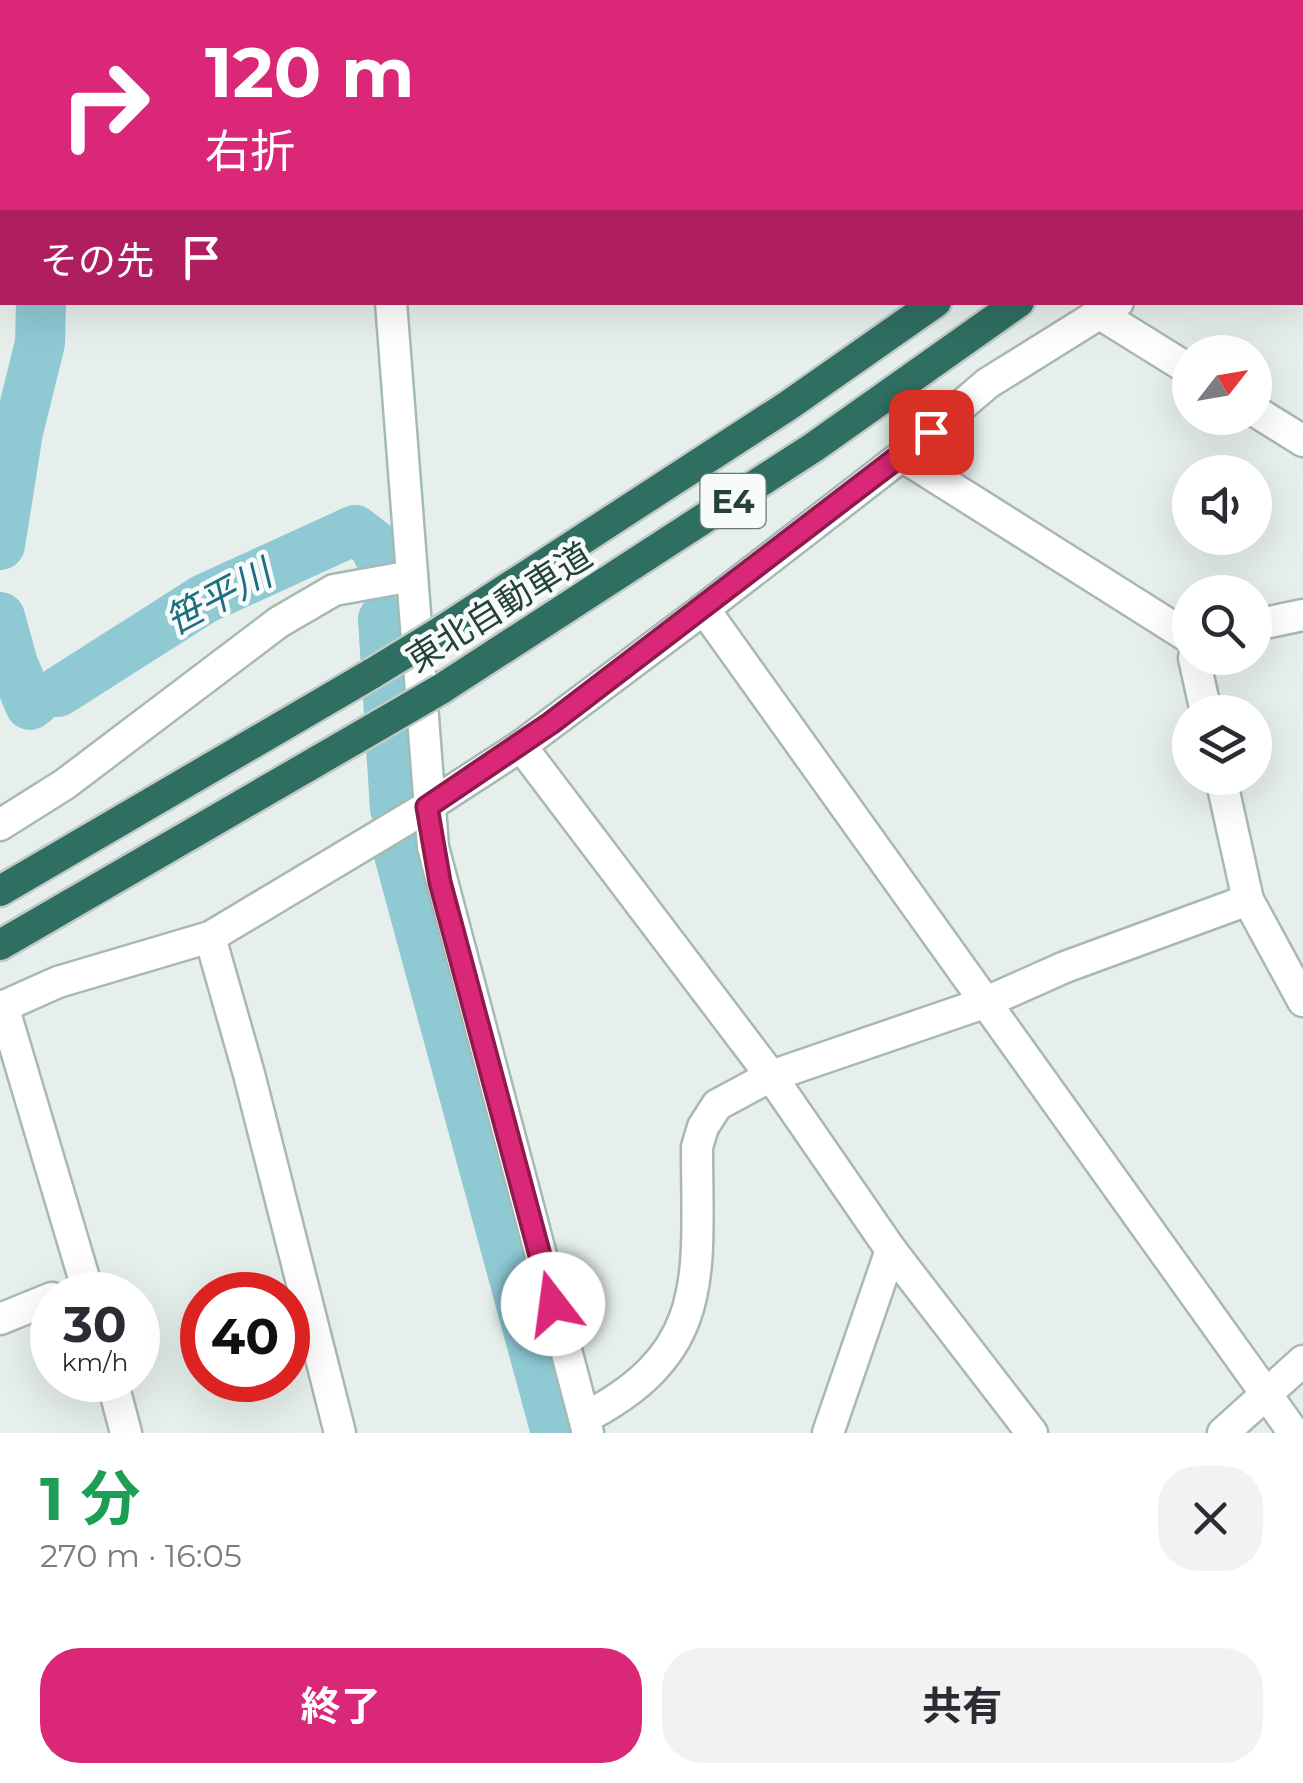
<!DOCTYPE html>
<html lang="ja">
<head>
<meta charset="utf-8">
<style>
  :root { --surface:#fff; --page:#f2f2f3; --text:#2b2b33; --muted:#7c7c81; --accent:#db2777 }
  body { margin:0; font-family:Montserrat,"Noto Sans JP",sans-serif; background:var(--page); color:var(--text); height:100vh; display:flex; flex-direction:column; font-size:38px; white-space:nowrap }
  * { box-sizing:border-box; margin:0 }
  p { font-size:32px; color:var(--muted) }
  .icon { flex:none; width:55px; height:55px; fill:none; stroke:currentColor; stroke-width:2; stroke-linecap:round; stroke-linejoin:round }
  .map { position:relative; height:1433px; overflow:hidden }
  .side { display:flex; flex-direction:column; background:var(--surface); flex:1 }
  .side>* { flex:none }
  .banner { position:absolute; left:0px; top:0px; width:1305px; height:305px; box-shadow:0 10px 40px #0002; background:#db2777; color:#fff; overflow:hidden }
  .needle { width:65px; rotate:59deg }
  .controls { position:absolute; left:1172px; top:335px; display:grid; gap:20px }
  .controls a { display:grid; place-items:center; width:100px; height:100px; border-radius:50%; background:var(--surface); box-shadow:0 10px 40px #0002; font-size:50px }
  .speed { position:absolute; left:30px; top:1272px; display:flex; gap:20px; font-size:50px; font-weight:700; text-align:center }
  .speed>* { display:grid; place-content:center; width:130px; height:130px; border-radius:50%; background:var(--surface); box-shadow:0 10px 40px #0002; line-height:1 }
  .speed small { font-size:25px; font-weight:400 }
  .speed .limit { border:15px solid #d22; background:#fff; color:#111 }
  .pin { position:absolute; display:grid; place-items:center; width:85px; height:85px; color:#fff; margin:-42px; border-radius:20px; box-shadow:0 5px 15px #0006 }
  .me { position:absolute; width:110px; margin:-55px; rotate:345deg; stroke-linejoin:round; filter:drop-shadow(0 0 8px #0008) }
  .turn { display:flex; align-items:center; gap:35px; height:210px; padding:0 40px; font-size:45px }
  .turn .icon { width:130px; height:130px; stroke-width:2.5 }
  .turn b { display:block; font-size:70px; line-height:85px }
  .then { display:flex; align-items:center; height:95px; padding:0 40px; background:#0003; gap:20px; font-size:38px }
  .round { display:grid; place-items:center; flex:none; width:105px; height:105px; border-radius:40px; background:var(--page) }
  .headline { display:flex; align-items:center; justify-content:space-between; height:170px; padding:0 40px }
  h1 { font-size:60px; font-weight:700; line-height:75px; color:#1e9e55 }
  .primary-button { display:flex; gap:20px; margin-top:auto; padding:20px 40px }
  .primary-button a { flex:1; height:115px; border-radius:40px; background:var(--accent); color:#fff; font-size:40px; font-weight:700; line-height:115px; text-align:center }
  .primary-button a+a { background:var(--page); color:var(--text) }
  .map>svg:first-child { display:block }
  .green { fill:#bfe0c8 }
  .lines { fill:none; stroke-linecap:round; stroke-linejoin:round }
  .river { stroke:#8ec9d4; stroke-width:50 }
  .street-casing { stroke:#a8b8b2; stroke-width:35 }
  .secondary-casing { stroke:#a4bbb3; stroke-width:35 }
  .highway-casing { stroke:#c2cac8; stroke-width:35 }
  .street { stroke:#fff; stroke-width:30 }
  .secondary { stroke:#fff; stroke-width:30 }
  .highway { stroke:#2f6f62; stroke-width:30 }
  .highway-bridge-casing { stroke:#c2cac8; stroke-width:35; stroke-linecap:butt }
  .highway-bridge { stroke:#2f6f62; stroke-width:30 }
  .route-casing { stroke:#8e194d; stroke-width:25 }
  .route { stroke:#db2777; stroke-width:18 }
  .labels { text-anchor:middle; dominant-baseline:central; stroke-width:9; stroke-linejoin:round; paint-order:stroke }
  .shield { fill:#f7fbf9; stroke:#637a73; stroke-width:2.5 }
  .shield-label { font-size:32px; font-weight:bold; fill:#24423a }
  .street-label { font-size:35px; fill:#24423a; stroke:#f7fbf9 }
  .water-label { font-size:38px; font-style:italic; fill:#1c6f80; stroke:#f7fbf9 }
</style>
</head>
<body>
<div class="map">
<svg width="1303" height="1433" viewBox="0 0 1303 1433">
  <rect width="100%" height="100%" fill="#e6efeb"/>
  <polygon class="green" points="743,0 1188,0 745,2"/>
  <g class="lines">
    <g class="river">
      <polyline points="0,234 2,235"/>
      <polyline points="0,545 18,432 40,343 41,302"/>
      <polyline points="0,617 13,664 30,705 35,701"/>
      <polyline points="383,619 395,809"/>
      <polyline points="58,692 204,599 355,530 377,547 378,554"/>
      <polyline points="398,851 556,1433"/>
    </g>
    <g class="street-casing">
      <g id="street">
        <polyline points="1302,181 1303,181"/>
        <polyline points="1100,314 1190,370"/>
        <polyline points="1255,411 1303,441"/>
        <polyline points="902,456 1190,638"/>
        <polyline points="704,609 1294,1433"/>
        <polyline points="1255,625 1303,615"/>
        <polyline points="1194,658 1206,712"/>
        <polyline points="521,746 771,1076 891,1250 1032,1433"/>
        <polyline points="1221,778 1248,900 1303,1001"/>
        <polyline points="0,825 65,784 279,622 334,590 412,576"/>
        <polyline points="210,937 249,1074 340,1433"/>
        <polyline points="3,1006 89,1295"/>
        <polyline points="0,1008 58,982 210,937 427,807 521,746 704,609 902,456 988,383 1118,302"/>
        <polyline points="0,1319 52,1298"/>
        <polyline points="112,1380 126,1433"/>
        <path d="M584,1418C713,1352 697,1274 697,1147L703,1127L717,1105L771,1076L984,1003L1065,967L1248,900"/>
        <polyline points="828,1433 891,1250"/>
        <polyline points="1223,1433 1303,1361"/>
      </g>
    </g>
    <g class="secondary-casing">
      <g id="secondary">
        <polyline points="368,0 368,2"/>
        <polyline points="391,302 433,847 588,1433"/>
      </g>
    </g>
    <g class="highway-casing">
      <g id="highway">
        <polyline points="1302,26 1303,25"/>
        <polyline points="1302,87 1303,86"/>
        <polyline points="440,632 789,405 936,302"/>
        <polyline points="441,689 814,447 1019,302"/>
        <polyline points="0,891 373,673"/>
        <polyline points="0,945 381,724"/>
      </g>
    </g>
    <use href="#street" class="street"/>
    <use href="#secondary" class="secondary"/>
    <use href="#highway" class="highway"/>
    <g class="highway-bridge-casing">
      <g id="highway-bridge">
        <polyline points="373,673 440,632"/>
        <polyline points="381,724 441,689"/>
      </g>
    </g>
    <use href="#highway-bridge" class="highway-bridge"/>
  </g>
  <g class="lines">
    <g class="route-casing">
      <polyline id="route" points="553,1304 440,882 427,807 551,723 931,432"/>
    </g>
    <use href="#route" class="route"/>
  </g>
  <g class="labels">
    <rect class="shield" x="700.5" y="474" width="65" height="54" rx="8"/>
    <g class="shield-label">
      <text x="733" y="501">E4</text>
    </g>
    <g class="street-label">
      <text transform="translate(499 607) rotate(-32)">東北自動車道</text>
    </g>
    <g class="water-label">
      <text transform="translate(218 597) rotate(-28)">笹平川</text>
    </g>
  </g>
</svg>
<div class="controls">
<a><svg class="needle" viewBox="-14 -14 28 28"><path d="M0-13l5 13h-10z" fill="#e53935"/><path d="M0 13l5-13h-10z" fill="#7c7c81"/></svg></a>
<a><svg class="icon" aria-label="sound" viewBox="0 0 24 24"><path d="M4 9h4l5-4v14l-5-4H4zM17 9q2 3 0 6"/></svg></a>
<a><svg class="icon" aria-label="search" viewBox="0 0 24 24"><circle cx="10" cy="10" r="6"/><path d="M15 15l6 6"/></svg></a>
<a><svg class="icon" aria-label="layers" viewBox="0 0 24 24"><path d="M12 4l9 5-9 5-9-5zM3 14l9 5 9-5"/></svg></a>
</div>
<div class="speed"><div>30<small>km/h</small></div><div class="limit">40</div></div>
<div class="pin" style="left:931px;top:432px;background:#d93025"><svg class="icon" aria-label="arrive" viewBox="0 0 24 24"><path d="M6 21V4h12l-3 4 3 4H6"/></svg></div>
<svg class="me" style="left:553px;top:1304px" viewBox="-20 -20 40 40"><circle r="19" fill="#fff"/><path d="M0-13L10 11 0 6-10 11z" fill="#db2777"/></svg>
<div class="banner">
<div class="turn"><svg class="icon" aria-label="right" viewBox="0 0 24 24"><path d="M7 20v-9h11M14 6l5 5-5 5"/></svg><div><b>120 m</b>右折</div></div>
<div class="then">その先<svg class="icon" aria-label="arrive" viewBox="0 0 24 24"><path d="M6 21V4h12l-3 4 3 4H6"/></svg></div>
</div>
</div>
<section class="side">
<div class="headline"><div><h1>1 分</h1><p>270 m · 16:05</p></div><a class="round"><svg class="icon" aria-label="close" viewBox="0 0 24 24"><path d="M6 6l12 12M18 6L6 18"/></svg></a></div>
<div class="primary-button"><a>終了</a><a>共有</a></div>
</section>
</body>
</html>
